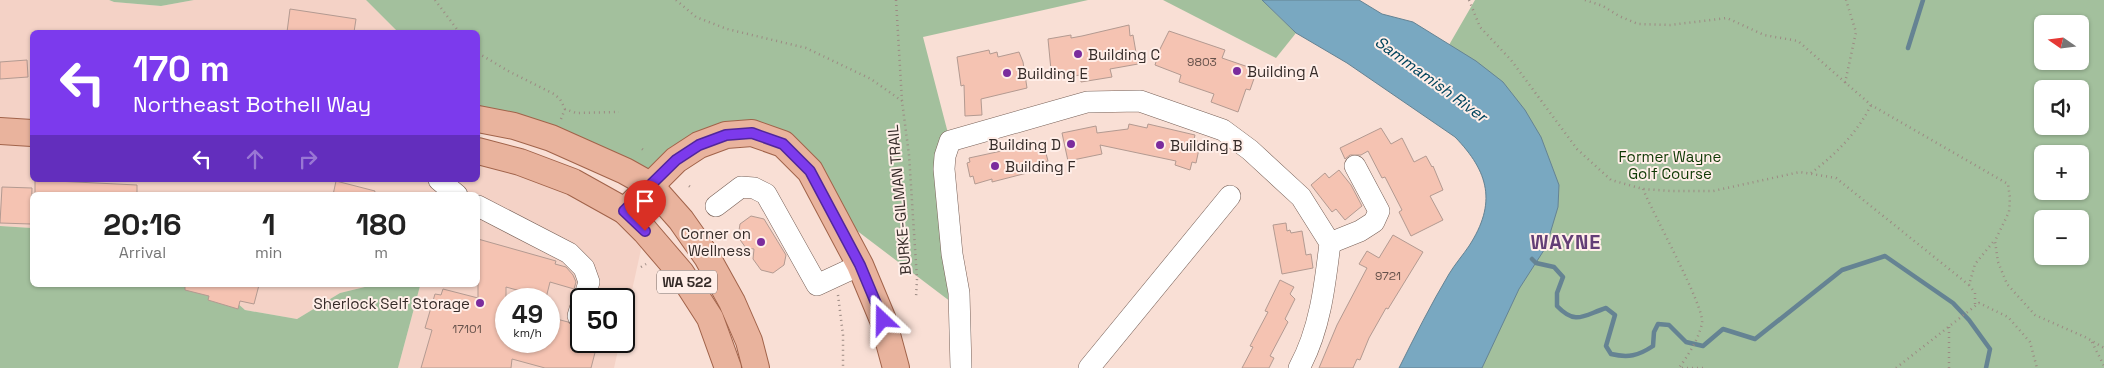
<!DOCTYPE html>
<html lang="en">
<head>
<meta charset="utf-8">
<style>
  :root { --surface:#fff; --page:#f2f2f2; --text:#222; --muted:#767676 }
  body { margin:0; font-family:"Space Grotesk",sans-serif; background:var(--page); color:var(--text); height:100vh; display:flex; flex-direction:column; font-size:19px; white-space:nowrap }
  * { box-sizing:border-box; margin:0 }
  p { font-size:16px; color:var(--muted) }
  .icon { flex:none; width:28px; height:28px; fill:none; stroke:currentColor; stroke-width:2; stroke-linecap:round; stroke-linejoin:round }
  .map { position:relative; flex:1; overflow:hidden }
  .side { position:absolute; left:30px; top:192px; width:450px; height:95px; display:flex; flex-direction:column; background:var(--surface); border-radius:8px; box-shadow:0 1px 4px #0004 }
  .side>* { flex:none }
  .hud { position:absolute; left:30px; top:30px; width:450px; height:152px; border-radius:8px; box-shadow:0 1px 4px #0004; background:#7c3aed; color:#fff; overflow:hidden }
  .needle { width:32px; rotate:284deg }
  .fabs { position:absolute; left:2034px; top:15px; display:grid; gap:10px }
  .fabs a { display:grid; place-items:center; width:55px; height:55px; border-radius:8px; background:var(--surface); box-shadow:0 1px 4px #0004; font-size:25px }
  .speed { position:absolute; left:495px; top:288px; display:flex; gap:10px; font-size:25px; font-weight:700; text-align:center }
  .speed>* { display:grid; place-content:center; width:65px; height:65px; border-radius:50%; background:var(--surface); box-shadow:0 1px 4px #0004; line-height:1 }
  .speed small { font-size:12px; font-weight:400 }
  .speed .limit { border:2px solid #111; border-radius:8px; background:#fff; color:#111 }
  .pin { position:absolute; display:grid; place-items:center; width:42px; height:42px; color:#fff; margin:-51px -21px; border-radius:50% 50% 50% 0; rotate:-45deg; box-shadow:0 0 5px #0007 }
  .pin .icon { rotate:45deg }
  .me { position:absolute; width:55px; margin:-28px; rotate:337deg; stroke-linejoin:round; filter:drop-shadow(0 0 4px #0008) }
  .turn { display:flex; align-items:center; gap:18px; height:105px; padding:0 20px; font-size:22px }
  .turn .icon { width:65px; height:65px; stroke-width:2.5 }
  .turn b { display:block; font-size:35px; line-height:42px }
  .lanes { display:flex; align-items:center; height:48px; padding:0 20px; background:#0003; justify-content:center; gap:25px; direction:ltr }
  .lanes .off { opacity:.35 }
  .eta { display:flex; justify-content:space-evenly; align-items:center; height:85px; text-align:center }
  .eta b { font-size:30px; font-weight:600; line-height:35px }
  .map>svg:first-child { display:block }
  .built { fill:#f4d2c6; fill-rule:evenodd }
  .green { fill:#a3c09d; fill-rule:evenodd }
  .water { fill:#79a8c1; stroke:#658393 }
  .lines { fill:none; stroke-linecap:round; stroke-linejoin:round }
  .stream { stroke:#658393; stroke-width:4.5 }
  .building { fill:#f5c3b2; stroke:#b39a91 }
  .minor-casing { stroke:#776057; stroke-width:22 }
  .major-casing { stroke:#a1634a; stroke-width:28 }
  .path { stroke:#9c8a83; stroke-width:2.5; stroke-dasharray:1 4; stroke-linecap:butt }
  .minor { stroke:#fff; stroke-width:21 }
  .major { stroke:#e9b39d; stroke-width:26 }
  .route-casing { stroke:#51269a; stroke-width:12 }
  .route { stroke:#7c3aed; stroke-width:9 }
  .poi-dot { fill:#7b2c9d; stroke:#ffeee8; stroke-width:2 }
  .labels { text-anchor:middle; dominant-baseline:central; stroke-width:4; stroke-linejoin:round; paint-order:stroke }
  .number-label { font-size:12px; fill:#66524b }
  .shield { fill:#ffeee8; stroke:#726662; stroke-width:1 }
  .shield-label { font-size:14px; font-weight:bold; fill:#362c29 }
  .poi-label { font-size:15px; fill:#362c29; stroke:#ffeee8; text-anchor:start }
  .park-label { font-size:15px; fill:#0f3904; stroke:#ffeee8 }
  .street-label { font-size:15px; fill:#362c29; stroke:#ffeee8 }
  .water-label { font-size:16px; font-style:italic; fill:#00445d; stroke:#ffeee8 }
  .district-label { font-size:20px; font-weight:bold; letter-spacing:1px; fill:#633e76; stroke:#ffeee8 }
</style>
</head>
<body>
<div class="map">
<svg width="2104" height="368" viewBox="0 0 2104 368">
  <rect width="100%" height="100%" fill="#f9dfd5"/>
  <g class="built">
    <path d="M0,0H109L114,2L161,6L194,0H366L398,32H32V180H478V151L520,162L645,231L624,327V299H581V341H620L614,368H398L420,286L416,285H478V195H32V228L0,226ZM506,299H549V341H506Z"/>
    <polygon points="217,285 373,285 340,293 297,319 245,310"/>
  </g>
  <g class="green">
    <polygon points="109,0 194,0 161,6 114,2"/>
    <polygon points="366,0 1088,0 923,37 950,141 955,305 831,211 783,144 726,135 650,185 478,119 478,32 398,32"/>
    <polygon points="1163,0 1262,0 1296,33 1276,58"/>
    <path d="M1475,0H2104V368H1430L1488,255L1506,147L1449,45ZM2042,24H2080V61H2042ZM2042,89H2080V126H2042ZM2042,154H2080V191H2042ZM2042,219H2080V256H2042Z"/>
    <polygon points="0,226 32,228 32,285 217,285 245,310 297,319 340,293 373,285 420,286 398,368 0,368"/>
  </g>
  <path class="water" d="M1262,0H1359L1382,14L1413,22L1476,61L1503,82L1525,110L1541,137L1559,185L1558,207L1546,247L1519,289L1482,368H1399C1415,336 1431,304 1449,274C1455,264 1463,255 1469,246C1497,203 1489,172 1455,137L1347,63L1296,33Z"/>
  <g class="lines">
    <g class="stream">
      <polyline points="1908,48 1923,0"/>
      <path d="M1532,259L1536,263L1554,267L1563,277L1557,293V306C1576,326 1584,315 1606,308L1615,315L1606,346L1611,354C1628,358 1638,356 1653,346L1654,332L1658,324L1669,325L1686,342L1703,346L1723,329L1755,339L1842,270L1885,256L1953,303L1969,320L1990,349L1986,368"/>
    </g>
  </g>
  <g class="building">
    <polygon points="290,9 356,19 354,32 287,32"/>
    <polygon points="1129,25 1130,36 1133,35 1138,64 1110,69 1112,77 1081,82 1080,75 1055,79 1053,70 1051,70 1048,39 1071,35 1071,38 1082,36"/>
    <polygon points="1169,31 1225,50 1222,58 1257,70 1250,90 1246,89 1238,112 1211,102 1214,94 1179,82 1181,75 1155,65 1160,49"/>
    <polygon points="989,50 990,54 997,52 998,57 1019,52 1023,62 1027,88 981,99 982,115 965,116 964,85 961,86 957,57"/>
    <polygon points="27,60 28,77 0,79 0,62"/>
    <polygon points="1129,124 1147,128 1148,124 1195,135 1194,139 1197,140 1197,143 1196,148 1199,149 1196,163 1192,162 1190,170 1175,165 1176,161 1100,145 1102,154 1068,161 1062,133 1096,126 1097,133 1128,129"/>
    <polygon points="1381,128 1391,144 1402,138 1414,162 1426,156 1432,167 1433,166 1443,190 1430,196 1443,220 1411,236 1399,212 1402,210 1385,177 1382,178 1368,151 1361,155 1350,155 1345,159 1340,148"/>
    <polygon points="1043,142 1048,161 1025,166 1027,173 992,182 992,179 975,184 973,176 970,177 967,163 970,162 969,158"/>
    <polygon points="1339,170 1351,185 1362,206 1345,220 1336,209 1332,212 1311,185 1325,173 1329,178"/>
    <polygon points="35,180 137,185 137,195 35,195"/>
    <polygon points="336,181 375,191 374,195 333,195"/>
    <polygon points="2,187 32,188 31,224 0,223"/>
    <polygon points="751,216 764,219 786,255 784,265 773,273 761,270 753,259 754,249 746,248 738,237 740,224"/>
    <polygon points="1286,223 1287,231 1290,230 1291,233 1302,231 1306,255 1311,254 1313,268 1282,274 1273,225"/>
    <polygon points="1393,235 1423,252 1388,309 1386,308 1369,338 1360,360 1357,359 1353,368 1319,368 1337,325 1367,268 1359,264 1367,251 1379,258"/>
    <polygon points="478,239 556,261 555,264 566,267 573,275 576,282 574,289 550,282 546,298 506,287 506,341 549,341 549,317 568,322 574,328 581,328 581,341 598,341 591,368 545,368 512,359 511,368 421,368 432,330 425,328 435,294 441,295 443,289 478,298"/>
    <polygon points="1280,280 1294,287 1290,294 1295,299 1285,319 1288,322 1270,356 1274,358 1269,368 1242,368 1253,347 1250,346 1268,312 1265,311"/>
    <polygon points="185,285 259,285 254,304 240,301 238,309 208,300 209,296 185,290"/>
  </g>
  <g class="lines">
    <g class="minor-casing">
      <g id="minor">
        <polyline points="439,180 457,195"/>
        <polyline points="478,206 569,253 584,268 589,282 584,299"/>
        <polyline points="716,206 741,187 754,188 766,194 817,285 860,265"/>
        <polyline points="1330,243 1360,231 1374,222 1379,211 1355,166"/>
        <polyline points="578,316 581,306"/>
        <path d="M961,368L959,293L952,254L944,169L945,156L950,141L1087,102L1140,101L1223,130L1250,150L1301,197L1330,243C1325,285 1320,330 1299,368"/>
        <polyline points="1089,368 1230,196"/>
      </g>
    </g>
    <g class="major-casing">
      <g id="major">
        <polyline points="478,119 514,126 551,138 625,171 650,185 681,220 707,257 732,302 749,341 756,368"/>
        <polyline points="0,131 32,133"/>
        <polyline points="478,151 520,162 573,182 625,211 645,231 681,273 710,318 728,368"/>
        <polyline points="625,211 676,160 699,145 726,135 752,133 783,144 810,171 860,265 883,320 896,368"/>
      </g>
    </g>
    <g class="path">
      <polyline points="435,0 459,32"/>
      <polyline points="676,0 696,17 727,29 806,48 871,79 902,101"/>
      <polyline points="896,0 902,101 909,155 917,279 916,298"/>
      <polyline points="1469,0 1480,27 1511,60 1577,149 1611,180 1643,189 1671,191 1713,191 1800,172 1836,178 1969,285"/>
      <polyline points="1585,0 1603,6 1619,16 1638,24 1670,25 1727,18 1764,35 1798,41 1871,105 2008,184 2010,198 2009,212 1995,241 1998,262 2007,284 2035,315 2085,337 2104,348"/>
      <polyline points="478,53 510,72 554,94 560,99 565,109 576,113 619,112"/>
      <polyline points="1845,83 1856,32 1846,0"/>
      <polyline points="561,119 565,109"/>
      <polyline points="642,149 646,152"/>
      <path d="M1811,173C1835,155 1858,132 1871,105"/>
      <polyline points="689,186 693,189"/>
      <path d="M1643,189C1652,212 1705,307 1702,323C1699,339 1688,355 1679,368"/>
      <polyline points="641,267 646,264"/>
      <polyline points="838,295 843,335 843,368"/>
      <polyline points="1975,304 1975,293 1969,285 1975,264 1994,241"/>
      <polyline points="2092,342 2104,366"/>
      <polyline points="1682,368 1706,368"/>
      <polyline points="1896,368 1979,303 2008,317 2030,342 2037,368"/>
      <polyline points="1949,368 1949,325"/>
    </g>
    <use href="#minor" class="minor"/>
    <use href="#major" class="major"/>
  </g>
  <g class="lines">
    <g class="route-casing">
      <polyline id="route" points="645,231 624,211 676,160 699,145 726,135 752,133 783,144 810,171 860,265 883,320"/>
    </g>
    <use href="#route" class="route"/>
  </g>
  <g class="poi-dot">
    <circle cx="1078" cy="54" r="5"/>
    <circle cx="1237" cy="71" r="5"/>
    <circle cx="1007" cy="73" r="5"/>
    <circle cx="1071" cy="144" r="5"/>
    <circle cx="1160" cy="145" r="5"/>
    <circle cx="995" cy="166" r="5"/>
    <circle cx="761" cy="242" r="5"/>
    <circle cx="480" cy="303" r="5"/>
  </g>
  <g class="labels">
    <g class="number-label">
      <text x="1202" y="62">9803</text>
      <text x="1388" y="276">9721</text>
      <text x="467" y="329">17101</text>
    </g>
    <rect class="shield" x="657" y="270.5" width="60" height="23" rx="4"/>
    <g class="shield-label">
      <text x="687" y="282">WA 522</text>
    </g>
    <g class="poi-label">
      <text x="1088" y="54">Building C</text>
      <text x="1247" y="71">Building A</text>
      <text x="1017" y="73">Building E</text>
      <text x="1061" y="144" text-anchor="end">Building D</text>
      <text x="1170" y="145">Building B</text>
      <text x="1005" y="166">Building F</text>
      <text x="751" y="233" text-anchor="end">Corner on<tspan x="751" dy="17">Wellness</tspan></text>
      <text x="470" y="303" text-anchor="end">Sherlock Self Storage</text>
    </g>
    <g class="park-label">
      <text x="1670" y="156">Former Wayne<tspan x="1670" dy="17">Golf Course</tspan></text>
    </g>
    <g class="street-label">
      <text transform="translate(899 200) rotate(-95)">BURKE-GILMAN TRAIL</text>
    </g>
    <g class="water-label">
      <text transform="translate(1431 79) rotate(36)">Sammamish River</text>
    </g>
    <g class="district-label">
      <text x="1566" y="242">WAYNE</text>
    </g>
  </g>
</svg>
<div class="fabs">
<a><svg class="needle" viewBox="-14 -14 28 28"><path d="M0-13l5 13h-10z" fill="#e53935"/><path d="M0 13l5-13h-10z" fill="#767676"/></svg></a>
<a><svg class="icon" aria-label="sound" viewBox="0 0 24 24"><path d="M4 9h4l5-4v14l-5-4H4zM17 9q2 3 0 6"/></svg></a>
<a>+</a>
<a>−</a>
</div>
<div class="speed"><div>49<small>km/h</small></div><div class="limit">50</div></div>
<div class="pin" style="left:645px;top:231px;background:#d93025"><svg class="icon" aria-label="arrive" viewBox="0 0 24 24"><path d="M6 21V4h12l-3 4 3 4H6"/></svg></div>
<svg class="me" style="left:883px;top:320px" viewBox="-20 -20 40 40"><path d="M0-17L14 15 0 8-14 15z" fill="#7c3aed" stroke="#fff" stroke-width="4"/></svg>
<div class="hud">
<div class="turn"><svg class="icon" aria-label="left" viewBox="0 0 24 24"><path d="M17 20v-9H6M10 6l-5 5 5 5"/></svg><div><b>170 m</b>Northeast Bothell Way</div></div>
<div class="lanes"><svg class="icon" aria-label="left" viewBox="0 0 24 24"><path d="M17 20v-9H6M10 6l-5 5 5 5"/></svg><svg class="icon off" aria-label="ahead" viewBox="0 0 24 24"><path d="M12 20V5M6 11l6-6 6 6"/></svg><svg class="icon off" aria-label="right" viewBox="0 0 24 24"><path d="M7 20v-9h11M14 6l5 5-5 5"/></svg></div>
</div>
<section class="side">
<div class="eta">
<div><b>20:16</b><p>Arrival</p></div>
<div><b>1</b><p>min</p></div>
<div><b>180</b><p>m</p></div>
</div>
</section>
</div>
</body>
</html>
